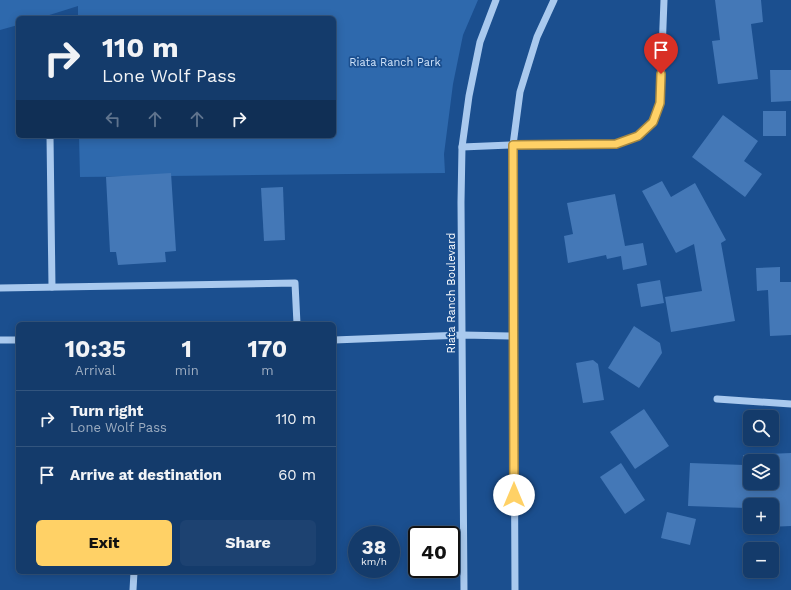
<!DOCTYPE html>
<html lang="en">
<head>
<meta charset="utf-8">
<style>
  :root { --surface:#143b6b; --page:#1d4271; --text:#f1f3f6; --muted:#9dadc1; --line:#33557e; --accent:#ffd166 }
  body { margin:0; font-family:"Work Sans",sans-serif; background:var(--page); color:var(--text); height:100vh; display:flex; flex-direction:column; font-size:15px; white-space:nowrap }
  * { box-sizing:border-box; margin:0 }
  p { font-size:13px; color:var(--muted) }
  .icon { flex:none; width:22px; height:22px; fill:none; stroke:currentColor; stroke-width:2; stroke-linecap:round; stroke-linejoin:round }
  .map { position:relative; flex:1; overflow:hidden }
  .side { position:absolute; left:16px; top:322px; width:320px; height:252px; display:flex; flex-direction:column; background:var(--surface); border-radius:6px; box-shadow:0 2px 10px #0003,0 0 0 1px var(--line) }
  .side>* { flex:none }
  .top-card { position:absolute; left:16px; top:16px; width:320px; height:122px; border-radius:6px; box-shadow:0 2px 10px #0003,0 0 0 1px var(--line); background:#143b6b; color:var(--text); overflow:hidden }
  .fabs { position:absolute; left:743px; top:410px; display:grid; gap:8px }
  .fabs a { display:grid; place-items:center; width:36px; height:36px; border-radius:6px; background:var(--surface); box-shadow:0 2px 10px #0003,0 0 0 1px var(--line); font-size:20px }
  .speed { position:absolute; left:348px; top:526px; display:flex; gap:8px; font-size:20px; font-weight:700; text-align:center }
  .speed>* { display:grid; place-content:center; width:52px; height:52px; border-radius:50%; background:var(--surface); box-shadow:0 2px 10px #0003,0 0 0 1px var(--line); line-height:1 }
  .speed small { font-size:10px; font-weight:400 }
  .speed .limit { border:2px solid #111; border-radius:6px; background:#fff; color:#111 }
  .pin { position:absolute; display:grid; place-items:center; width:34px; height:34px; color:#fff; margin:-41px -17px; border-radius:50% 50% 50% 0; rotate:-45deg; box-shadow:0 0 4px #0007 }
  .pin .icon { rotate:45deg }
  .me { position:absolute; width:44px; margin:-22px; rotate:0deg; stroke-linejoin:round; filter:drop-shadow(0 0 3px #0008) }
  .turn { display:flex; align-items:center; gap:14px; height:84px; padding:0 20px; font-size:18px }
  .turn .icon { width:52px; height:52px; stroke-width:2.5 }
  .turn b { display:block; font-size:28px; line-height:34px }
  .lanes { display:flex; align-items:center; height:38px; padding:0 20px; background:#0003; justify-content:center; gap:20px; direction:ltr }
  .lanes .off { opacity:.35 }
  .eta { display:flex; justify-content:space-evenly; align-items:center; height:68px; text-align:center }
  .eta b { font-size:24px; font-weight:700; line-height:28px }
  .primary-button { display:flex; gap:8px; margin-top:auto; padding:8px 20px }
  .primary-button a { flex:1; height:46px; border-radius:6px; background:var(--accent); color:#111; font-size:16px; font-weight:700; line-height:46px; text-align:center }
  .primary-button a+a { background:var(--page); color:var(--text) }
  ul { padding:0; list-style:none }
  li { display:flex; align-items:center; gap:12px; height:56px; padding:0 20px; border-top:1px solid var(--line) }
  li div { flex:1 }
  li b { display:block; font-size:15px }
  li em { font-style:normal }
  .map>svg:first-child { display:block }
  .green { fill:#2e69ad }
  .building { fill:#4478b7; fill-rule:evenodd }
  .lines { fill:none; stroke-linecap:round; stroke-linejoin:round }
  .minor { stroke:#a9c9ee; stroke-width:7 }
  .route-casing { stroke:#a68842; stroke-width:10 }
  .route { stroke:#ffd166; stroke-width:7 }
  .labels { text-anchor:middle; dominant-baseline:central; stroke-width:3.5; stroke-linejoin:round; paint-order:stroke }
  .park-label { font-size:11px; fill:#cfe3fa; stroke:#1b4f8f }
  .street-label { font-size:11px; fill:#fff; stroke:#1b4f8f }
</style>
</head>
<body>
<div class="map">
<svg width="791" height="590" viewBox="0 0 791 590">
  <rect width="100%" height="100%" fill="#1b4f8f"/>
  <polygon class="green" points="0,0 478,0 463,35 453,84 444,154 445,173 80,177 79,136 334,136 334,18 78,18 78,6 40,18 18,18 18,25 0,30"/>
  <g class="building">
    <polygon points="715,0 761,0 763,22 751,24 758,79 718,84 712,41 720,40"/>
    <polygon points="770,70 791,70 791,101 771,102"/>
    <rect x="763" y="111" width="23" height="25"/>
    <polygon points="723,115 758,141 744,161 762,174 745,197 692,157"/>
    <polygon points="171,173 176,251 165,252 166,262 118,265 116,252 110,252 106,177"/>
    <polygon points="662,181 671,197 695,183 726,240 721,243 735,321 671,332 665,297 702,291 694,244 676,253 642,191"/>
    <polygon points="283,187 285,240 264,241 261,188"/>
    <polygon points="615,194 625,246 643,243 647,265 623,270 621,256 607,259 606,255 568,263 564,236 573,234 567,203"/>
    <polygon points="780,267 780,282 791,282 791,335 770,336 768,290 757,291 756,268"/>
    <polygon points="660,280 664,303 641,307 637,284"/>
    <polygon points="634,326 660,343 662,353 639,388 608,368"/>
    <polygon points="593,360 598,364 604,400 583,403 576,363"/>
    <polygon points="644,409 669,446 635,469 610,432"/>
    <path d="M791,453V526L747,528L746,508L688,506L690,463L744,465L743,455ZM750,461H772V483H750ZM750,505H772V527H750Z"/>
    <polygon points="621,463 645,500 625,514 600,477"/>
    <polygon points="667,512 696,519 690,545 661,538"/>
  </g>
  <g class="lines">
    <g class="minor">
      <polyline points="50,136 52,287"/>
      <polyline points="462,147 513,145 616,144 638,136 653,122 660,103 664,0"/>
      <polyline points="0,288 295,283 297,324"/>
      <polyline points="0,340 18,340"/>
      <polyline points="334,340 463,335 514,336"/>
      <polyline points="717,399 791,404"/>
      <polyline points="133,590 134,572"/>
      <polyline points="464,590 461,202 462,147 469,96 480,42 496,0"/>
      <polyline points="515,590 513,145 520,92 537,37 554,0"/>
    </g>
  </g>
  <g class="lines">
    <g class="route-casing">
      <polyline id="route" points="514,495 513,145 616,144 638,136 653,122 660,103 661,74"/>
    </g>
    <use href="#route" class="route"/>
  </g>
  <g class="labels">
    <g class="park-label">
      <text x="395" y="62">Riata Ranch Park</text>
    </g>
    <g class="street-label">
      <text transform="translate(451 293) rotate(-90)">Riata Ranch Boulevard</text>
    </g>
  </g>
</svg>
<div class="fabs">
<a><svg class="icon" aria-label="search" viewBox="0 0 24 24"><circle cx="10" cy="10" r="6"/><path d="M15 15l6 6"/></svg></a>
<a><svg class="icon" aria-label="layers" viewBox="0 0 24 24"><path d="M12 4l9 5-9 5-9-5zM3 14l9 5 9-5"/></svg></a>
<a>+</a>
<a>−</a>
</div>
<div class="speed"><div>38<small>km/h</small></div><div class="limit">40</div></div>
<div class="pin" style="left:661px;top:74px;background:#d93025"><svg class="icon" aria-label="arrive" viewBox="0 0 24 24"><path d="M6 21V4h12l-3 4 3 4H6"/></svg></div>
<svg class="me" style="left:514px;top:495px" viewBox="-20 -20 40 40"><circle r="19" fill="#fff"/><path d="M0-13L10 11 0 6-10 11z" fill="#ffd166"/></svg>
<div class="top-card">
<div class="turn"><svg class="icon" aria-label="right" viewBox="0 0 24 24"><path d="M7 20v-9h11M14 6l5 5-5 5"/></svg><div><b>110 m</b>Lone Wolf Pass</div></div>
<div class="lanes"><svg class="icon off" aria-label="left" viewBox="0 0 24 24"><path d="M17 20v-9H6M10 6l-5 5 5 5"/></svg><svg class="icon off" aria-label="ahead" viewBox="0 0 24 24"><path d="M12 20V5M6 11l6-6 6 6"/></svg><svg class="icon off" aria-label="ahead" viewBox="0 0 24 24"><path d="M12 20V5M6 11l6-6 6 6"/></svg><svg class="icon" aria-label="right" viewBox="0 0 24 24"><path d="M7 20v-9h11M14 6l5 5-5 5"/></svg></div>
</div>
<section class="side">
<div class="eta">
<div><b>10:35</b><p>Arrival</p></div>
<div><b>1</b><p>min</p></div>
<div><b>170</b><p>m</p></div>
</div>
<ul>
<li><svg class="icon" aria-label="right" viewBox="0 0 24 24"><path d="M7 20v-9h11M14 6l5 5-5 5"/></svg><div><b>Turn right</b><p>Lone Wolf Pass</p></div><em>110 m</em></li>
<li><svg class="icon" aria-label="arrive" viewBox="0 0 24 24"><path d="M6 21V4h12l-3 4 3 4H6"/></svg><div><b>Arrive at destination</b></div><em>60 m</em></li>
</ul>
<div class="primary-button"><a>Exit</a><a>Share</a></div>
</section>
</div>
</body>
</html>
